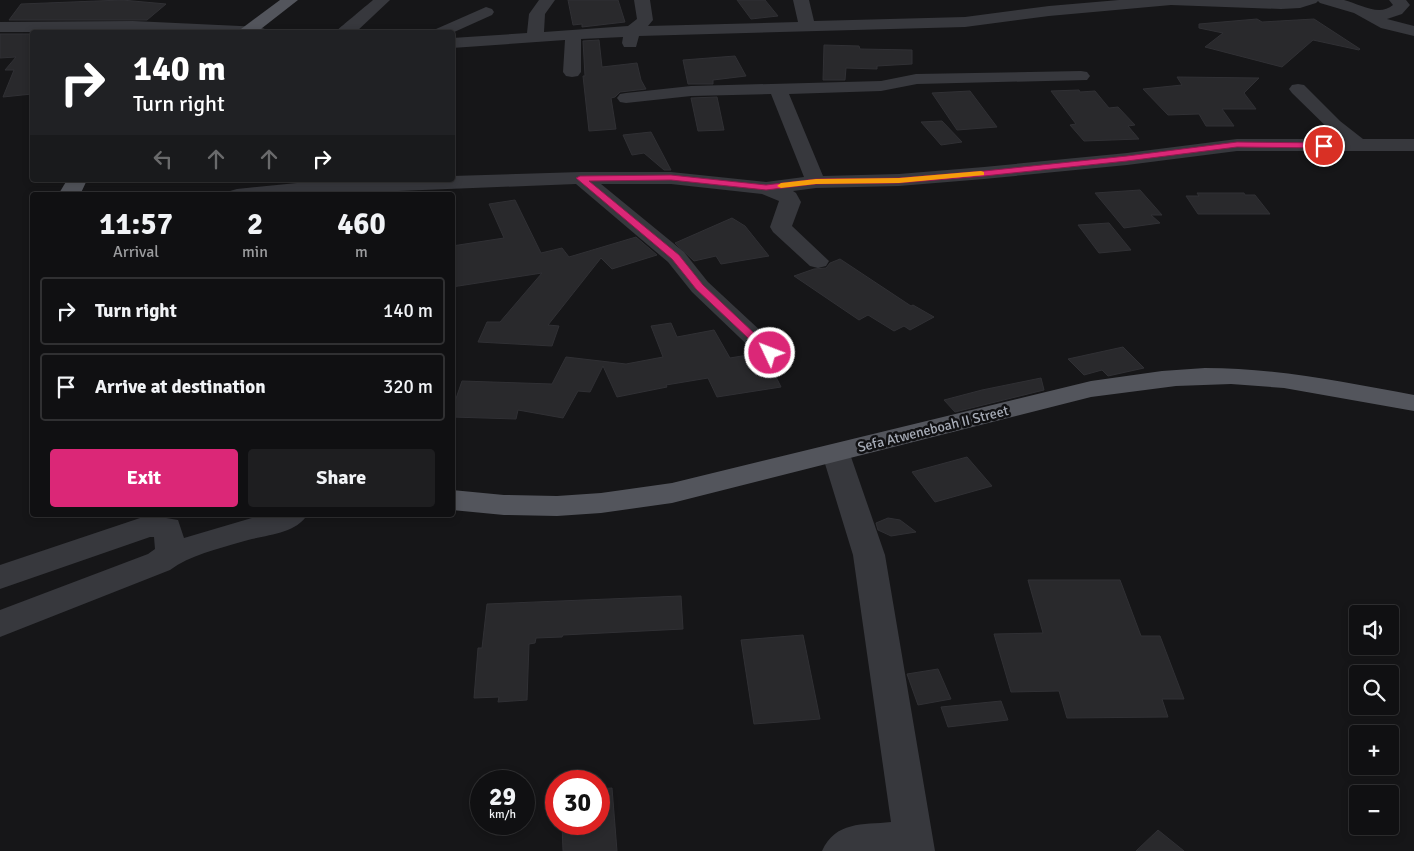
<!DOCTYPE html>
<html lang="en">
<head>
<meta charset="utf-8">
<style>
  :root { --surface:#101012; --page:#1e1e20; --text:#f1f3f6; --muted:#9c9d9f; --line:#303032; --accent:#db2777 }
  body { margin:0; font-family:Signika,sans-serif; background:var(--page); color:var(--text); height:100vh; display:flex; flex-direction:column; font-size:19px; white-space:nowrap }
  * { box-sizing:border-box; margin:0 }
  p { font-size:16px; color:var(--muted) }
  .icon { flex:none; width:28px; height:28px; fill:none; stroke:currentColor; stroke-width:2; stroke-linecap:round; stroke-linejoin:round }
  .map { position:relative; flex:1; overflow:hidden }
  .drawer { position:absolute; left:30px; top:192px; width:425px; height:325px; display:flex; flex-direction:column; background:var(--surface); border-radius:5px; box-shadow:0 2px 8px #0003,0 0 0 1px var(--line) }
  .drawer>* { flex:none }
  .top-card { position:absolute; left:30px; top:30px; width:425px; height:152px; border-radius:5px; box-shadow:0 2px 8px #0003,0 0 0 1px var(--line); background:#202124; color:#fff; overflow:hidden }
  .controls { position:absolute; left:1349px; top:605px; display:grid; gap:10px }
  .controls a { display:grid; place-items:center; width:50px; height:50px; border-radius:5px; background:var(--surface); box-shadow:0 2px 8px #0003,0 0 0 1px var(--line); font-size:25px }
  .speed { position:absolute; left:470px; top:770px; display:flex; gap:10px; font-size:25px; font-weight:700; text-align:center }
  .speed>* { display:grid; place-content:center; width:65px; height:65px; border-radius:50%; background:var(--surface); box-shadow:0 2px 8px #0003,0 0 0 1px var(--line); line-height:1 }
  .speed small { font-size:12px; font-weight:400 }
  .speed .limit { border:8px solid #d22; background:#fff; color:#111 }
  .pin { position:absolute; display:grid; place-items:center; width:42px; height:42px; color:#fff; margin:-21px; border:2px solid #fff; border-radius:50%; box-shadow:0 1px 5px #0007 }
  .me { position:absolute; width:55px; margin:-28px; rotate:313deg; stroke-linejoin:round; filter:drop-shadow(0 0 4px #0008) }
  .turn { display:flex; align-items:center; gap:18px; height:105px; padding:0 20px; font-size:22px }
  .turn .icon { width:65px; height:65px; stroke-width:2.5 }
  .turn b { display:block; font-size:35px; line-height:42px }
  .lanes { display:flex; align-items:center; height:48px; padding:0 20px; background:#0003; justify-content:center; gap:25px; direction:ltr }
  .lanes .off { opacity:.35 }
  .eta { display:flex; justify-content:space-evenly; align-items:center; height:85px; text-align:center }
  .eta b { font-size:30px; font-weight:700; line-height:35px }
  .button { display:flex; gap:10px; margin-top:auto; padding:10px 20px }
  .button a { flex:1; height:58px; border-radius:5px; background:var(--accent); color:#fff; font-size:20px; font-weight:700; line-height:58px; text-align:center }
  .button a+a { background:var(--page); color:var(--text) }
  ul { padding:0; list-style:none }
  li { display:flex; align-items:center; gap:15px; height:68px; margin:0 10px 8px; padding:0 10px; border:2px solid var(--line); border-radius:5px }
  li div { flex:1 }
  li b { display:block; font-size:19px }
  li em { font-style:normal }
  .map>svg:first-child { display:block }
  .building { fill:#29292c; stroke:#303034 }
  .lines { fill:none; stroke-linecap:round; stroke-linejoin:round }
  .minor { fill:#37383d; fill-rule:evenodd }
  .major { fill:#53555c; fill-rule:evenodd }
  .route { fill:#db2777; stroke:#8e194d }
  .slow { fill:#f59e0b }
  .labels { text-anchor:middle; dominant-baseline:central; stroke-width:5; stroke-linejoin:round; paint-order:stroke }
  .street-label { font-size:14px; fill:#a8adb8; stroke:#111113 }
</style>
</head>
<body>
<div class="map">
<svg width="1414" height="851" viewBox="0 0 1414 851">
  <rect width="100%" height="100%" fill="#161618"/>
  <g class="building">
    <polygon points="122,0 166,4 147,20 9,20 21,4"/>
    <polygon points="568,0 618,0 625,22 582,27 582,24 573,25"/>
    <polygon points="737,0 765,0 778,16 751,19"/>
    <polygon points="1257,19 1262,22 1314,19 1360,49 1359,50 1313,40 1282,67 1205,47 1223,33 1199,28 1199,24"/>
    <polygon points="0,34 32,34 32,94 3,97 14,70 5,70 16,57 0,58"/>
    <polygon points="599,40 602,67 637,63 641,80 646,89 620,92 615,97 611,98 616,129 589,131 583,76 585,76 583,41"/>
    <polygon points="824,45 859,46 860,49 912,50 912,64 877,66 877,69 846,68 845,80 823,80"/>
    <polygon points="735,56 746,76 713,80 713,84 688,84 683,60"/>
    <polygon points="1177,77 1259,78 1244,93 1256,109 1222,109 1234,126 1206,126 1199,114 1168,115 1143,89 1182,85"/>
    <polygon points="1079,90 1080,92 1095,91 1109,108 1118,107 1135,125 1128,126 1139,139 1084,141 1070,125 1076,124 1051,91"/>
    <polygon points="970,91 997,127 957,130 932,93"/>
    <polygon points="717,97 724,130 698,131 691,98"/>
    <polygon points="942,121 962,142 941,145 921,122"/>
    <polygon points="651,132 671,170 664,170 644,153 632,155 623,135"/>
    <polygon points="1140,190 1162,215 1151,215 1160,223 1124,228 1095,193"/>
    <polygon points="1197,193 1244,193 1245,195 1255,195 1270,214 1198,214 1186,196 1199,196"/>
    <polygon points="515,200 541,253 562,248 569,257 636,237 657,255 612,269 601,258 548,325 559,326 552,346 478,342 487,322 500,322 542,273 452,287 452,246 504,238 489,204"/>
    <polygon points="732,218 745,226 769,256 721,264 716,256 694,261 675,243"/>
    <polygon points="1109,223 1131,250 1099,253 1078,225"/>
    <polygon points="840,259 911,306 913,305 934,317 910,330 904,326 894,331 868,315 859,320 794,276 814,269 826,268 830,263"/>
    <polygon points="671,323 677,337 714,330 730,358 754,354 760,360 769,363 781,387 717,397 708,378 666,385 667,387 617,397 603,366 590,392 578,391 563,418 518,410 516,419 452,417 452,410 462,381 552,384 566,357 626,364 663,357 651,326"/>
    <polygon points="1123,347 1144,368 1108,376 1102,370 1084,375 1068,359"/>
    <polygon points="1041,378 1044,390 955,412 944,400 982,390"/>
    <polygon points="967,457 992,486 935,502 912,472"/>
    <polygon points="888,518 900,520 916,532 891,536 878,530 876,523"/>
    <polygon points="1028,580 1120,580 1141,636 1160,636 1184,699 1162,699 1168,717 1067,718 1059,691 1011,692 994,634 1043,633"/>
    <polygon points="681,596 683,629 563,635 562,637 536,638 535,643 529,644 527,700 498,702 499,697 474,698 478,648 482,648 487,604"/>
    <polygon points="803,635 820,719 754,724 741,640"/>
    <polygon points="938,669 951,699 918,705 907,674"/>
    <polygon points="1001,701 1008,720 948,727 941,707"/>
    <polygon points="612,788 617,851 563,851 562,824 599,824 599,789"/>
    <polygon points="1158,830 1184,851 1136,851"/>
  </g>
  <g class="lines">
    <g class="minor">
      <path d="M373,0H390L356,32H335C337,30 367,5 373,0Z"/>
      <path d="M539,0H555L545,14L544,32L628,26L637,19L634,0H650L653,20L648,26L798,22L793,0H809L814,21L965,17L1049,6L1119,0H1344C1360,4 1379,17 1393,5L1389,0H1406L1410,5L1402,14L1387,19L1414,26V36L1381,28L1354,13L1320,3L1318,1L1316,3L1300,8L1281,9L1171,5L1049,16L965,27L639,36L636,47H624L622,43L623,37L581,39V72L578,76L572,77L566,76L563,72L565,40L452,48V38L527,33L529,14Z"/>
      <polygon points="486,7 492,9 494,12 492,15 452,33 434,32 436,29"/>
      <polygon points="133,21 259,27 265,29 267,32 0,32 0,22"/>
      <polygon points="1081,71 1087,72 1090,76 1087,80 917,84 881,91 789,94 823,176 899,174 984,167 1127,153 1237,139 1339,139 1292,93 1289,89 1292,85 1298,84 1304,85 1340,121 1363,139 1414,139 1414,151 1237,151 1127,165 984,179 899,186 816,188 793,191 796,193 801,202 792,226 829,261 826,266 818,268 810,266 773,232 770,227 779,201 762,194 671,184 601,184 684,252 708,282 779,348 783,353 779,358 770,361 761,358 692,292 668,262 576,184 299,195 226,195 230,191 237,189 317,181 452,180 452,176 581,172 671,172 766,182 804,177 771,94 691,96 626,103 620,102 617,98 620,94 626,93 691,86 881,81 916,74"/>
      <path d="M836,445L846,447L850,454L885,555L935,851H822C836,821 862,825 891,822L853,555L822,454L826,447Z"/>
      <path d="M149,515L178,520L184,538L262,515H307C295,535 262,535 241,542C218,549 190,555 170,570L0,637V610L148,554L155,549L154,537H150L0,589V565Z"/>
    </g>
    <g class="major">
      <polygon points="280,0 298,0 257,32 239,32 241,29"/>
      <polygon points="67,180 87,180 80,195 58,195"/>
      <path d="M1205,368C1276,368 1344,382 1414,395V411L1284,388L1231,384L1176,386L1091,397L672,503L601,513L557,516L504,515L452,510V490L504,495L557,496L601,493L672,483L1091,381L1162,371Z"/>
    </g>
  </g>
  <polygon class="route" points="1237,142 1324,143 1328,146 1324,148 1237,147 1127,161 984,176 899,183 816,184 766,190 671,180 589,181 679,255 703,285 773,351 775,353 770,356 766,355 696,289 672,259 576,178 580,176 671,175 766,185 816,179 899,178 984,171 1127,156"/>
  <polygon class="slow" points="981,171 984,172 984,175 899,183 816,184 781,188 777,186 781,183 816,179 899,178"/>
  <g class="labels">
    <g class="street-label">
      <text transform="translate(933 429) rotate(-14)">Sefa Atweneboah II Street</text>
    </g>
  </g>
</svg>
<div class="controls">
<a><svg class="icon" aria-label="sound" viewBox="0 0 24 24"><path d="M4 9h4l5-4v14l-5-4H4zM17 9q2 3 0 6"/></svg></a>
<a><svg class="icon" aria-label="search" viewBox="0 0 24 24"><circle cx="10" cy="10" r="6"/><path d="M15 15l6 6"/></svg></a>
<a>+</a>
<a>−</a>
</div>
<div class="speed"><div>29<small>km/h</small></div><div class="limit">30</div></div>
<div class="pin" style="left:1324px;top:146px;background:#d93025"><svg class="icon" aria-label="arrive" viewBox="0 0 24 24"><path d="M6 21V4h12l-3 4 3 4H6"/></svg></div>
<svg class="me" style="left:770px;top:353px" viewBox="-20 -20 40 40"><circle r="17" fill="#db2777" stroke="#fff" stroke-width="3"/><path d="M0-11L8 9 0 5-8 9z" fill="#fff"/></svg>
<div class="top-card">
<div class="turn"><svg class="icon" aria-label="right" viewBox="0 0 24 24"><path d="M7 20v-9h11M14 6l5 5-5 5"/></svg><div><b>140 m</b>Turn right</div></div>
<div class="lanes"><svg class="icon off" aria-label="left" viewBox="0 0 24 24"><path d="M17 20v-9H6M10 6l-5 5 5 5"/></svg><svg class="icon off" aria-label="ahead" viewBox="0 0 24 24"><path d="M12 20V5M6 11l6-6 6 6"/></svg><svg class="icon off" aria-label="ahead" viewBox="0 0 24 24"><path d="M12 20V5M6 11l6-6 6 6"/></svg><svg class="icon" aria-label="right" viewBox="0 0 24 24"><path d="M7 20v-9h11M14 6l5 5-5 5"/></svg></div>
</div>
<section class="drawer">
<div class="eta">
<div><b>11:57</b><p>Arrival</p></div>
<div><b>2</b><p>min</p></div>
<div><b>460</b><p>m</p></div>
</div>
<ul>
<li><svg class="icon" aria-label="right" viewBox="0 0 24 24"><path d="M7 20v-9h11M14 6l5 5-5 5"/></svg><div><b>Turn right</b></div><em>140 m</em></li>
<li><svg class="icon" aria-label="arrive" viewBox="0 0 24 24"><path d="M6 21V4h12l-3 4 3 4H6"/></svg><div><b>Arrive at destination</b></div><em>320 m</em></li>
</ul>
<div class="button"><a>Exit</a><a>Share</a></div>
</section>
</div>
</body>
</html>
